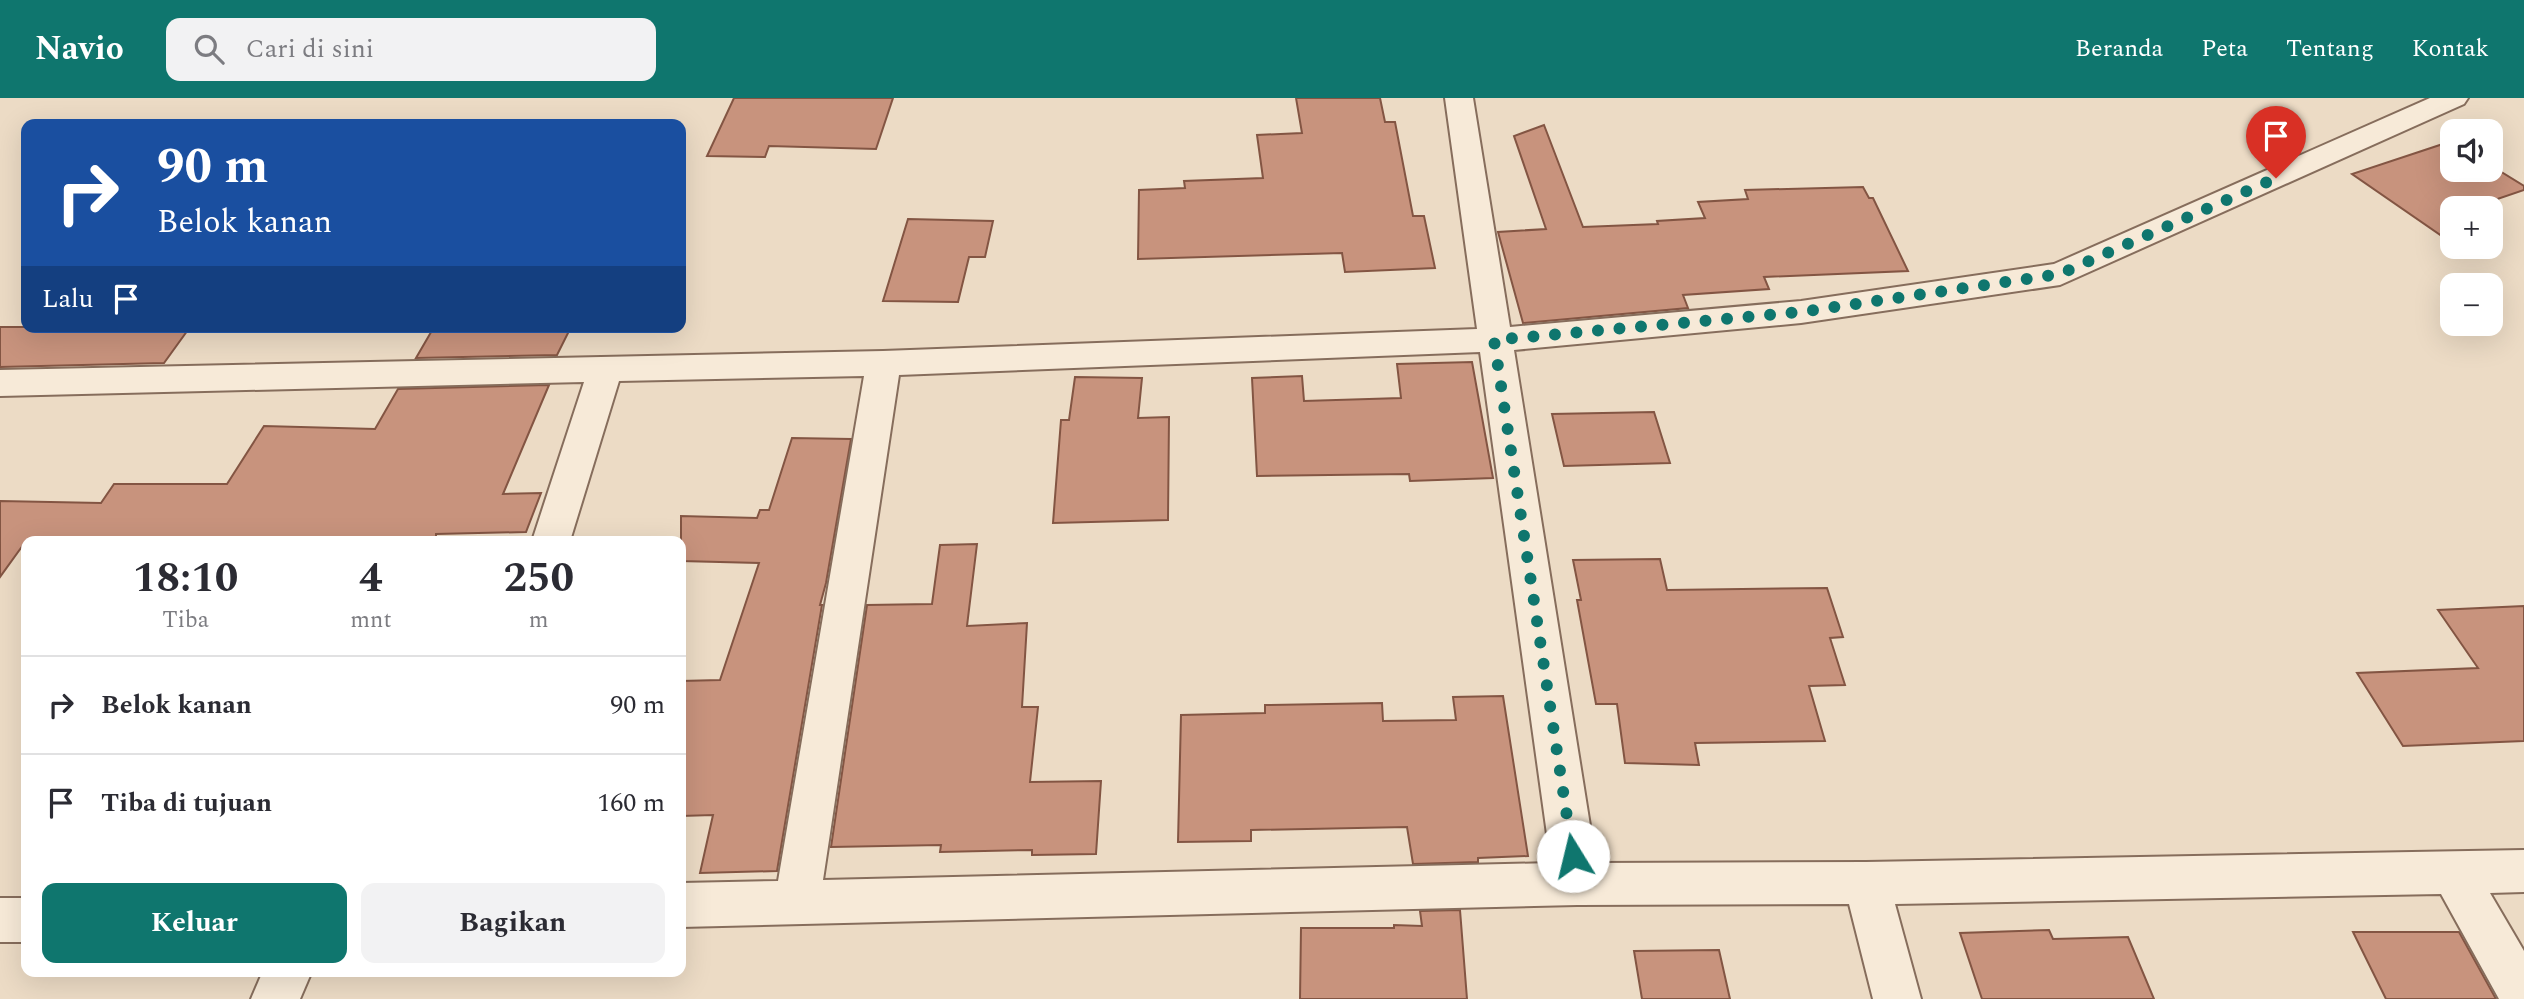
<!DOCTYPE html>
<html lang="id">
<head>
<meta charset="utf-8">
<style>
  :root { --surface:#fff; --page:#f2f2f3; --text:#2b2b33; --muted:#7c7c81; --line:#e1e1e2; --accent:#0f766e }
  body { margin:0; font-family:Spectral,serif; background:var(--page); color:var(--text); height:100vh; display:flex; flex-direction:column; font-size:26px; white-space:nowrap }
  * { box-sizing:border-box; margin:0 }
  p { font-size:23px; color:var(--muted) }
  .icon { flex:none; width:38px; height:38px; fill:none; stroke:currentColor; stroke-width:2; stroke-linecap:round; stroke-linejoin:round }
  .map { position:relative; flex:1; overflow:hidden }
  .side { position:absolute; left:21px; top:438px; width:665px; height:441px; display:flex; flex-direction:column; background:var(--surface); border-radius:14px; box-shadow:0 7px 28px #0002 }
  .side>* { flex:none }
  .hud { position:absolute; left:21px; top:21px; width:665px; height:214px; border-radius:14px; box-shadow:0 7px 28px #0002; background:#1a4fa0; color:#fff; overflow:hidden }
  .controls { position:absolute; left:2440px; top:21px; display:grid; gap:14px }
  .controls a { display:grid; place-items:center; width:63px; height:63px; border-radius:14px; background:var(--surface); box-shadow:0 7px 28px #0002; font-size:35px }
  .pin { position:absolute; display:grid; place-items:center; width:60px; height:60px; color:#fff; margin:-72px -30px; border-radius:50% 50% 50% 0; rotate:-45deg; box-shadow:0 0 7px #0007 }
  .pin .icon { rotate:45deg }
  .me { position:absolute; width:77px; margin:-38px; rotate:351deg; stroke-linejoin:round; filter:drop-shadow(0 0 5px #0008) }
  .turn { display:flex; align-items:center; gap:24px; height:147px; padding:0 21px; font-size:32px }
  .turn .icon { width:91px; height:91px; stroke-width:2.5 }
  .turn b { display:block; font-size:49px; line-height:60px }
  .then { display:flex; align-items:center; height:66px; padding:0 21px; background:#0003; gap:14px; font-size:26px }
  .eta { display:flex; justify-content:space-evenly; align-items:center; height:119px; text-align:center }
  .eta b { font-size:42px; font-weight:700; line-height:49px }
  .button { display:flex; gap:14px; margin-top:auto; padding:14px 21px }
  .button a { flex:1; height:80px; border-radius:14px; background:var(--accent); color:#fff; font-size:28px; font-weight:700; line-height:80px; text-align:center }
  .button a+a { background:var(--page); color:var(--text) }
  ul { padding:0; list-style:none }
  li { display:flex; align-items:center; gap:21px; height:98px; padding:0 21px; border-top:2px solid var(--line) }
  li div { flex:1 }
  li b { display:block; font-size:26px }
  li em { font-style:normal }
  header { display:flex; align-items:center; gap:42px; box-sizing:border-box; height:98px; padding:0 35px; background:var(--accent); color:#fff }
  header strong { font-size:33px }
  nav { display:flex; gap:38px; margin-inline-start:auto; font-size:24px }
  .search { width:490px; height:63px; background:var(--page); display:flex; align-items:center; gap:18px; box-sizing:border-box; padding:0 24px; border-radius:14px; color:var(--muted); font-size:26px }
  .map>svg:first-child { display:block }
  .building { fill:#c8937d; stroke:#835543; stroke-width:2 }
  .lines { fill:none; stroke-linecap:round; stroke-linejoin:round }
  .minor-casing { stroke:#866d5c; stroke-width:4 }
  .minor { fill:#f7ead8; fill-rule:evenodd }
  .route { stroke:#0f766e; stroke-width:12; stroke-dasharray:0 21.6 }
</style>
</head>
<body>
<header>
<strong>Navio</strong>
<div class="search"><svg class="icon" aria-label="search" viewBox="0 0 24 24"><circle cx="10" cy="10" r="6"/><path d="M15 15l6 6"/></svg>Cari di sini</div>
<nav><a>Beranda</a><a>Peta</a><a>Tentang</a><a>Kontak</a></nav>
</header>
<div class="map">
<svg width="2524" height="901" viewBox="0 0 2524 901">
  <rect width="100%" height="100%" fill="#ecdbc5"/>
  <g class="building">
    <polygon points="734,0 893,0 876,51 769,48 765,59 707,58"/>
    <polygon points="1296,0 1380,0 1385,24 1395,24 1413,118 1424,118 1435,170 1345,174 1342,155 1138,161 1139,92 1185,90 1184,83 1263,80 1257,37 1302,35"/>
    <polygon points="1544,27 1583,129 1658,126 1657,123 1705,120 1698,104 1748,101 1745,92 1863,89 1869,100 1873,100 1908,173 1764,179 1769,191 1683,197 1688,210 1523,225 1498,134 1546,131 1514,38"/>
    <polygon points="2452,43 2452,72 2490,72 2490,67 2524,88 2524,92 2471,110 2452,110 2452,145 2352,76"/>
    <polygon points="908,121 993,123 985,159 969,159 958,204 883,203"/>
    <polygon points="0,229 190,229 164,265 0,269"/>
    <polygon points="434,229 571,229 557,257 416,260"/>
    <polygon points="1472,264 1493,380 1410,383 1409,376 1257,378 1252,280 1302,278 1304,303 1401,300 1397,266"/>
    <polygon points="1075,279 1142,280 1138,320 1169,319 1168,422 1053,425 1061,322 1069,322"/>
    <polygon points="549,287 503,396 541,395 526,434 436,436 436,443 26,443 0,479 0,403 101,405 114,386 227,386 264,328 375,331 398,291"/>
    <polygon points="1654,314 1670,365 1564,368 1552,316"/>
    <polygon points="792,340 851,341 826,485 820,507 822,507 777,773 700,775 713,717 681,718 681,583 720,582 759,465 681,463 681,418 757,420 760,412 769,412"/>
    <polygon points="977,446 967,528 1027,525 1022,609 1038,609 1030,684 1101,683 1096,756 1032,757 1032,752 940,754 941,747 831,749 867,507 932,506 940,447"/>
    <polygon points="1660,461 1667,492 1827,490 1843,539 1830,540 1845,587 1809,588 1825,643 1695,645 1699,667 1625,665 1617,606 1596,606 1577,502 1581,502 1573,462"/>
    <polygon points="2524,508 2524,643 2403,648 2357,575 2478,570 2438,512"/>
    <polygon points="1503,598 1528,758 1478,760 1478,764 1413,766 1407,729 1251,732 1251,743 1178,744 1181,617 1265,615 1265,607 1382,605 1383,623 1456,622 1453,599"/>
    <polygon points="1460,812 1467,901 1300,901 1301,830 1394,830 1394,827 1422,828 1420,813"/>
    <polygon points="2049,832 2053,841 2128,839 2154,901 1982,901 1960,835"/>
    <polygon points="2353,834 2459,834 2496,901 2386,901"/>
    <polygon points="1719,852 1730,901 1642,901 1634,853"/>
  </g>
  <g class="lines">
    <g class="minor-casing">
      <g id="minor">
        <path d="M1445,0H1473L1510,229L1801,203L2054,166L2430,0H2468L2464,6L2060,187L1801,225L1514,252L1596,765L1866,764L2524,752V794L2490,795L2524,853V901H2499L2441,796L1895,806L1921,901H1873L1849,806L1577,807L681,829V785L778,783L864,278L619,283L570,443H532L584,284L0,298V272L883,253L1477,231ZM1480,254L1551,765L823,782L899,277Z"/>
        <rect x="0" y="800" width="26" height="44"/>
        <polygon points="263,873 312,873 300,901 251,901"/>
      </g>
    </g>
    <use href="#minor" class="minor"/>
  </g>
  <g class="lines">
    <polyline class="route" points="1573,758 1494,242 1801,214 2060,176 2276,80"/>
  </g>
</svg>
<div class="controls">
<a><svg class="icon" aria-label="sound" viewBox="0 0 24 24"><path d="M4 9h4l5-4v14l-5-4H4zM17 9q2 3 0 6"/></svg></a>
<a>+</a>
<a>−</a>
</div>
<div class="pin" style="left:2276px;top:80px;background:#d93025"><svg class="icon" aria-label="arrive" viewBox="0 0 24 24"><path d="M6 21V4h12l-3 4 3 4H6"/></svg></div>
<svg class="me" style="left:1573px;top:758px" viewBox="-20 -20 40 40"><circle r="19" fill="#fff"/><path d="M0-13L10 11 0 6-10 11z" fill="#0f766e"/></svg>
<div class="hud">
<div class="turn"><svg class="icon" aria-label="right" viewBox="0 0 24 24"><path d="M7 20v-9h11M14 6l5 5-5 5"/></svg><div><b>90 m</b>Belok kanan</div></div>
<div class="then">Lalu<svg class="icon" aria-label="arrive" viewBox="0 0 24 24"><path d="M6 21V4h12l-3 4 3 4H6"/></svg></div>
</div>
<section class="side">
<div class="eta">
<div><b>18:10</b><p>Tiba</p></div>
<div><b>4</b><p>mnt</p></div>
<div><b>250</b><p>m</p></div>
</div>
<ul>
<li><svg class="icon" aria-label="right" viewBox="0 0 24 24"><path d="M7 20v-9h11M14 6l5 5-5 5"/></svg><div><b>Belok kanan</b></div><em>90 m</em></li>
<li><svg class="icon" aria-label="arrive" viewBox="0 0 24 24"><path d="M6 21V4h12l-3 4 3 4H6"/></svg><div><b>Tiba di tujuan</b></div><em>160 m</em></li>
</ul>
<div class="button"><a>Keluar</a><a>Bagikan</a></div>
</section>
</div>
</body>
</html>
